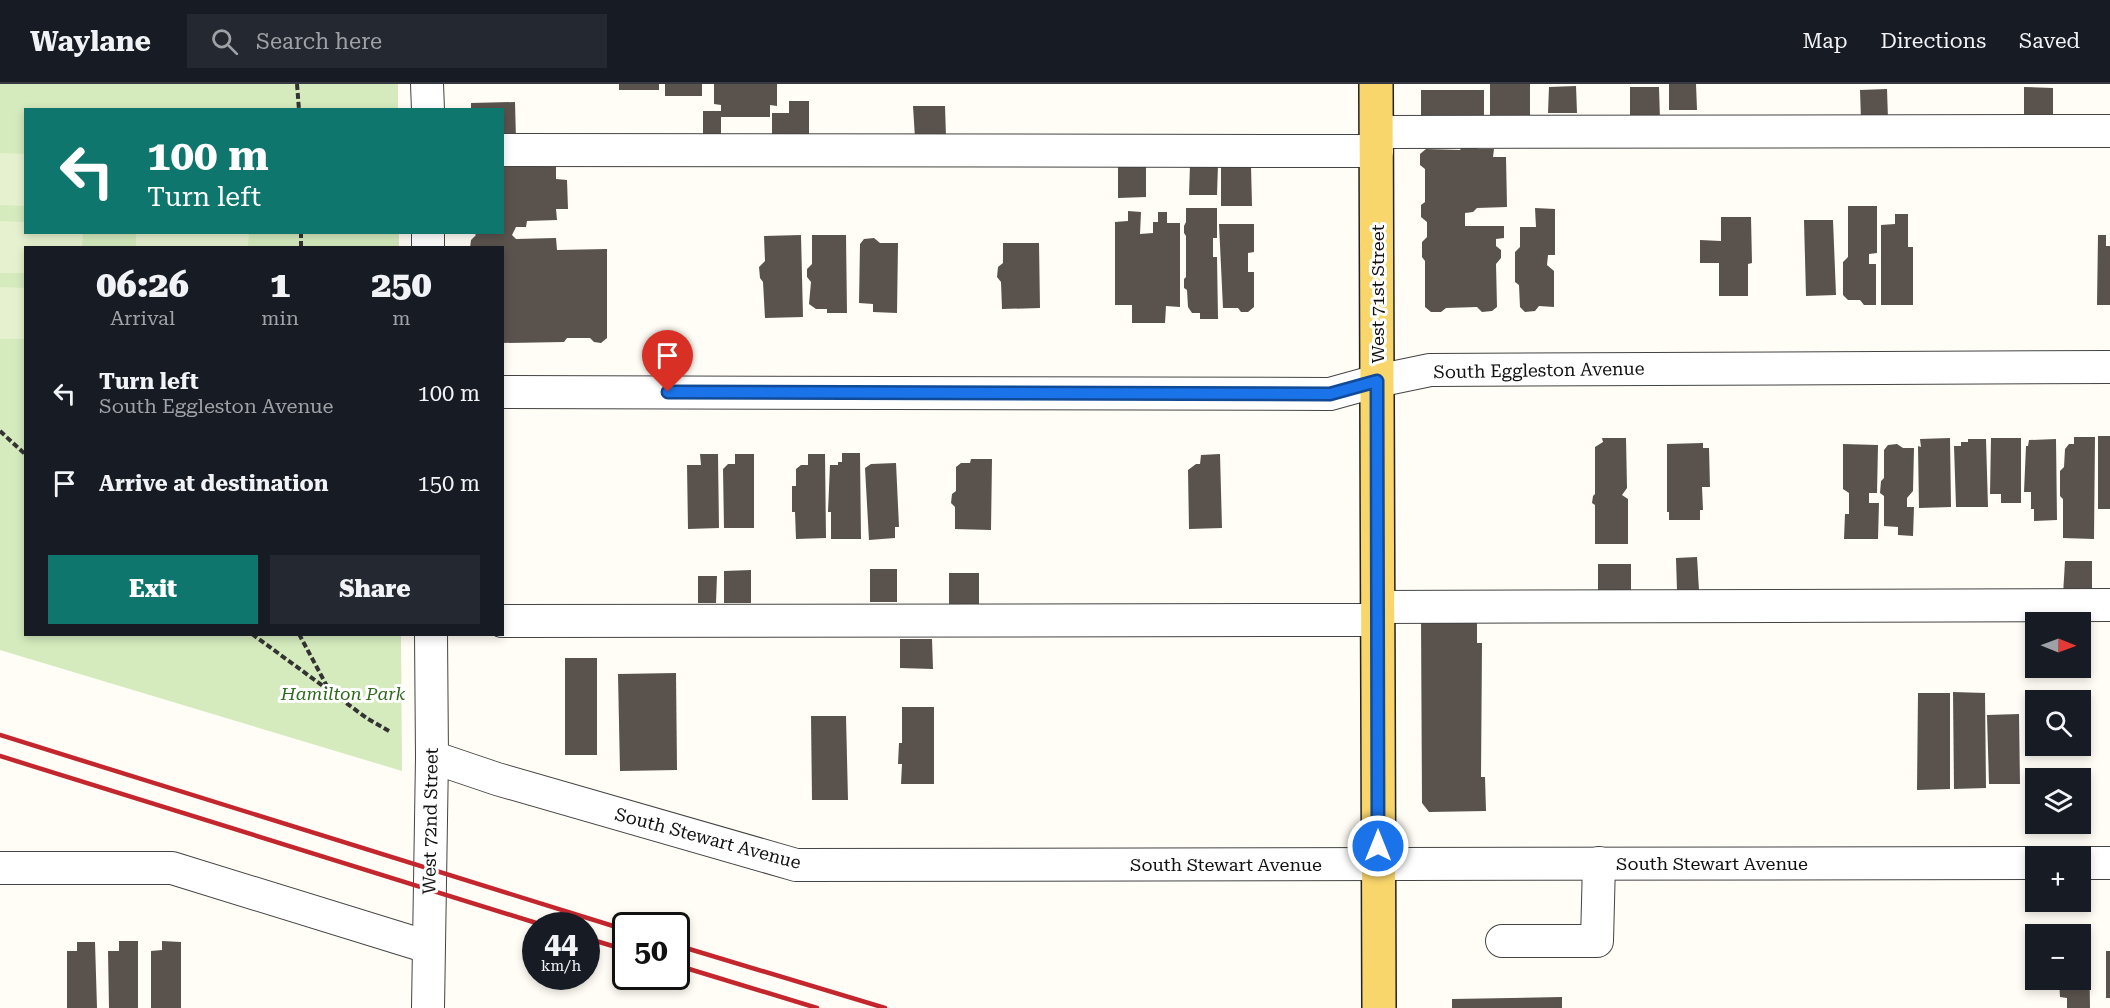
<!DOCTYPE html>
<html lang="en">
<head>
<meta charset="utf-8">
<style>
  :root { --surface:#171b24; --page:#242831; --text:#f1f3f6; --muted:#9ea1a6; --line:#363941; --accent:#0f766e }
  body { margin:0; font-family:"Roboto Serif",serif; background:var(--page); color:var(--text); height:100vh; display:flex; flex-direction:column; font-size:22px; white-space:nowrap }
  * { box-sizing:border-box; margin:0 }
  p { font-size:20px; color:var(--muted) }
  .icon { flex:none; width:33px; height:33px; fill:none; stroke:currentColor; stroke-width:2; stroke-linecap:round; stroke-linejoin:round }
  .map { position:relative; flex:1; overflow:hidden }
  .drawer { position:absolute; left:24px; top:162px; width:480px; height:390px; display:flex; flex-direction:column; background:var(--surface); border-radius:0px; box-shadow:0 3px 9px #0003 }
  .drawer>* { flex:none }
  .banner { position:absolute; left:24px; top:24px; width:480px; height:126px; border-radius:0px; box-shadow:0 3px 9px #0003; background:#0f766e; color:#fff; overflow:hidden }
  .needle { width:39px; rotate:91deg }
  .tools { position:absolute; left:2025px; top:528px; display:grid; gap:12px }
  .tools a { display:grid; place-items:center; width:66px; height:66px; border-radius:0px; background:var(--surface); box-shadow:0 3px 9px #0003; font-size:30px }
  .speed { position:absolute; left:522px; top:828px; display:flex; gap:12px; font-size:30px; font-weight:700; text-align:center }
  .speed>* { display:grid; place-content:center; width:78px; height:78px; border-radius:50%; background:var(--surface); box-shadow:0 3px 9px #0003; line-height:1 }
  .speed small { font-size:15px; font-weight:400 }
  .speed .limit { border:3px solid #111; border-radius:9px; background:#fff; color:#111 }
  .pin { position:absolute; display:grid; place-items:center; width:51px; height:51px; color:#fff; margin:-62px -26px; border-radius:50% 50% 50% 0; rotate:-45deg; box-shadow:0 0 6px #0007 }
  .pin .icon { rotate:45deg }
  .me { position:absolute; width:66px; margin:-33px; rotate:0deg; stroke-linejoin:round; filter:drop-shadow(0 0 4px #0008) }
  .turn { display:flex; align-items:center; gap:21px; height:126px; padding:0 24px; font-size:27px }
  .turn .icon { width:78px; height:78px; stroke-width:2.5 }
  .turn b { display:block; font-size:42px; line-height:51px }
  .eta { display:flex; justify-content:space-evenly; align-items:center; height:102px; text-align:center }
  .eta b { font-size:36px; font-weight:800; line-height:42px }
  .cta { display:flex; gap:12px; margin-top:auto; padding:12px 24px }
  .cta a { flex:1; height:69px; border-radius:0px; background:var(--accent); color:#fff; font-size:24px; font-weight:800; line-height:69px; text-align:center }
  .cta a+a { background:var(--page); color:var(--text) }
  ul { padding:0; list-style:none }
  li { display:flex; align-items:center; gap:18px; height:90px; padding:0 24px }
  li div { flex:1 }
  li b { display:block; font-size:22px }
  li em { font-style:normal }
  header { display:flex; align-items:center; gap:36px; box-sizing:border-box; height:84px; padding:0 30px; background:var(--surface); border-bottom:2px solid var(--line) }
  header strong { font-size:28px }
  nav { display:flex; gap:33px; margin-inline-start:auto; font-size:21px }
  .search { width:420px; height:54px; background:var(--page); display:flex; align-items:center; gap:15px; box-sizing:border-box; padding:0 21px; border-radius:0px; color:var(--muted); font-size:22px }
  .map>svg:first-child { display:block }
  .green { fill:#d5ebbd }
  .pitch { fill:#e6f2cf }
  .building { fill:#5a524d }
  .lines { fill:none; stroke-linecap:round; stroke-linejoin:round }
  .minor-casing { stroke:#444; stroke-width:34 }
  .major-casing { stroke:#222; stroke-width:36 }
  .path { stroke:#333; stroke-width:4; stroke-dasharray:6 3; stroke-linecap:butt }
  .minor { stroke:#fff; stroke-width:32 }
  .major { stroke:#f9d66b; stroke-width:33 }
  .rail { stroke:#c4262e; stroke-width:4.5 }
  .route-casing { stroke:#114b97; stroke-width:15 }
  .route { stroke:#1a73e8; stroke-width:10 }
  .labels { text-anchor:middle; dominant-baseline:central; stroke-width:6; stroke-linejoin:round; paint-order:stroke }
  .street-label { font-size:18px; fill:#111; stroke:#fff }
  .park-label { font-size:18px; font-style:italic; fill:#2f6b1f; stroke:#fff }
</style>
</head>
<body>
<header>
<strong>Waylane</strong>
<div class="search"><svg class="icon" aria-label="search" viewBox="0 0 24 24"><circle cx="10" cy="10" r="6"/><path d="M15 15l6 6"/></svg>Search here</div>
<nav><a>Map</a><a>Directions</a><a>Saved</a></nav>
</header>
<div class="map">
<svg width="2110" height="924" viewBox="0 0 2110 924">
  <rect width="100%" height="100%" fill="#fffdf5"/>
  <polygon class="green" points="0,0 398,0 398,25 26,26 26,148 399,148 399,163 26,164 26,550 401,551 402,687 0,566"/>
  <g class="pitch">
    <polygon points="0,69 25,70 25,122 0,121"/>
    <polygon points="0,137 25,138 26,148 83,149 82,163 26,164 25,189 0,189"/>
    <polygon points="136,149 249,149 248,163 136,163"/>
    <polygon points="0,203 25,204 25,255 0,255"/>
  </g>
  <g class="building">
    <rect x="619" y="0" width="40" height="6"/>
    <rect x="665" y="0" width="37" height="12"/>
    <polygon points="714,0 777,0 777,22 770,21 770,33 721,33 721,57 703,57 703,27 721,27 721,21 714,20"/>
    <rect x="1490" y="0" width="40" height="32"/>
    <polygon points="1669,0 1696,0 1697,26 1669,26"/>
    <polygon points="1576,2 1577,29 1548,29 1549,3"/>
    <polygon points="1630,3 1659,3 1660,36 1630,37"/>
    <polygon points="2024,3 2053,4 2053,36 2024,35"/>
    <polygon points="1887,5 1888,35 1861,36 1860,6"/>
    <rect x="1421" y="6" width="63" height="28"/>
    <polygon points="789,17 809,17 809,51 772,57 772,29 789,29"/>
    <polygon points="515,18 516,56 502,56 502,26 471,26 471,19"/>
    <polygon points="913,22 945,22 946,53 915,54"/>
    <polygon points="1463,61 1474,61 1478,65 1494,65 1493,73 1506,73 1507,123 1477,124 1473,128 1465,129 1465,142 1504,142 1504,154 1496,155 1496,162 1501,166 1501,174 1496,180 1497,223 1492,227 1482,228 1477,223 1446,224 1441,228 1431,228 1425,223 1425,177 1422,173 1422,158 1427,153 1427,138 1421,133 1421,121 1425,118 1425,85 1420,81 1420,70 1426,65 1460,66"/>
    <polygon points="1190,81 1218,81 1217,111 1189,111"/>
    <polygon points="1146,82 1146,113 1118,114 1118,83"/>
    <polygon points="1251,82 1252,122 1221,122 1221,83"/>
    <polygon points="502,83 556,83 556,95 567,96 568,125 556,125 557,136 527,137 526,143 516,143 512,151 516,155 556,154 557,166 607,165 607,254 601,259 594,258 590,254 567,254 564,258 502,259 502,164 470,164 471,156 476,151 473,148 502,148"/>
    <polygon points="1848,122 1877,122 1877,169 1869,170 1869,180 1876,180 1876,221 1864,221 1860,216 1848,216 1843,211 1843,178 1848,173"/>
    <polygon points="1186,124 1217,124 1217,154 1213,154 1213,173 1217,173 1218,235 1200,235 1200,229 1192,229 1188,223 1187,206 1184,204 1184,195 1186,193 1186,152 1184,149 1184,142 1186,138"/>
    <polygon points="1535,124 1555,125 1555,171 1548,171 1547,181 1554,187 1554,223 1539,222 1535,227 1525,228 1520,223 1519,201 1515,198 1515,168 1520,163 1520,143 1536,143"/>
    <polygon points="1128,127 1141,128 1140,150 1153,149 1153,138 1158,138 1158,128 1167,128 1167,139 1180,139 1180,223 1166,222 1165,239 1132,239 1132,221 1115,221 1115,138 1128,137"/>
    <polygon points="1895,130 1908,130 1908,163 1913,163 1913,221 1881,221 1881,141 1895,140"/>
    <polygon points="1721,133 1751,133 1752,179 1748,180 1748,212 1719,212 1719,179 1700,179 1700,156 1721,157"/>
    <polygon points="1804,136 1833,136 1836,211 1806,212"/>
    <polygon points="1219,140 1254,140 1254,168 1248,169 1248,188 1254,188 1254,223 1248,228 1241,228 1238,224 1223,224"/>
    <polygon points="801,151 803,233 765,234 763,198 760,194 759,183 765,177 764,152"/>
    <polygon points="812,151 846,151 847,229 827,229 827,225 816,225 809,220 811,198 807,193 807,185 812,180"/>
    <polygon points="2098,151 2106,151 2106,162 2110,162 2110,221 2097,221"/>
    <polygon points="874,154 880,159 898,159 897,229 873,228 873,220 859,219 860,160 864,155"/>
    <polygon points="1003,159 1039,159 1040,224 1002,225 1001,198 997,193 998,183 1003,179"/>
    <rect x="2098" y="352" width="12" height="73"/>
    <polygon points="2074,353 2095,353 2094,455 2063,454 2063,415 2060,412 2060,387 2064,383 2065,365 2069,360 2074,360"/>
    <polygon points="1602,354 1626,354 1627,404 1622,411 1628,415 1628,460 1595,460 1595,421 1592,419 1593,412 1595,410 1595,363 1603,358"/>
    <polygon points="1950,354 1951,423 1919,424 1918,362 1921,363 1920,355"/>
    <polygon points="1991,354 2021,354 2021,419 2001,419 2001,410 1990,410"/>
    <polygon points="1968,355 1986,355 1988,423 1956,423 1954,362 1961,362 1961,358 1968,358"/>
    <polygon points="2056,355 2057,436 2034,437 2034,425 2031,425 2031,408 2024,408 2026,362 2028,362 2029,356"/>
    <polygon points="1703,359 1703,364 1709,364 1710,403 1702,403 1703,426 1700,426 1700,436 1669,436 1669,428 1667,428 1667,360"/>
    <polygon points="1843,360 1878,361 1877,409 1869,409 1869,419 1879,419 1878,455 1844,455 1845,430 1849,430 1849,409 1843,405"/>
    <polygon points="1897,360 1903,364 1914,364 1913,407 1907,414 1907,423 1914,423 1913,452 1898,451 1898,443 1884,442 1884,412 1880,409 1881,397 1884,394 1884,366 1888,361"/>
    <polygon points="842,369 860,369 861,455 831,455 831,428 828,428 830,381 838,381 838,378 842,378"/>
    <polygon points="700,370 718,370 719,444 688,445 687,381 701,381"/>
    <polygon points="735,370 754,370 754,444 724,444 723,385 728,380 735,380"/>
    <polygon points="808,370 825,370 826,454 796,455 795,428 792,428 792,402 796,402 796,385 801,381 808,381"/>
    <polygon points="1220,370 1222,444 1189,445 1188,386 1196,380 1200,380 1201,371"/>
    <polygon points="971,375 992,375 991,446 955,445 955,423 951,419 952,410 956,407 956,383 961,379 970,379"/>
    <polygon points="896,379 899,443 895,443 895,454 869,456 865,384 871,380"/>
    <polygon points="1697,473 1699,506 1677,507 1676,474"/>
    <polygon points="2065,477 2092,477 2092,512 2063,511"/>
    <polygon points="1598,480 1631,480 1631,509 1598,508"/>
    <rect x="870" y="485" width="27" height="33"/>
    <polygon points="751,486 751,519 724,519 724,487"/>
    <rect x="949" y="489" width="30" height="33"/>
    <polygon points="698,492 717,492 716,519 698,519"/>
    <polygon points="1421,534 1477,534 1477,559 1482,559 1481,693 1485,693 1486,727 1429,728 1422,719"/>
    <polygon points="900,555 932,555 933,585 900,584"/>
    <rect x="565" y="574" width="32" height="97"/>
    <polygon points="676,589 677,686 620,687 618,590"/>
    <polygon points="1953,608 1985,609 1986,704 1954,705"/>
    <polygon points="1918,609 1950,609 1950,705 1917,706"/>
    <polygon points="902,623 934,623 934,700 901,700 902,680 898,680 899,659 902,659"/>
    <polygon points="2019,630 2020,700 1989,700 1987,631"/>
    <polygon points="811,632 846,632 848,716 812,716"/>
    <polygon points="2080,856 2089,856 2090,924 2067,924 2067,914 2060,913 2059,896 2080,896"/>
    <polygon points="119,857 138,857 138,924 109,924 108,867 119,867"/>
    <polygon points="162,857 181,858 181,924 151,924 151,867 162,866"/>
    <polygon points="77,858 95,858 97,924 67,924 67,867 77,867"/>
    <rect x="2106" y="867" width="4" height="47"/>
    <polygon points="1562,913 1562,924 1452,924 1452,915"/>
  </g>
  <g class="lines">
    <g class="minor-casing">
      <g id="minor">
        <polyline points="427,0 428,26"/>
        <polyline points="1376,48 2110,47"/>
        <polyline points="502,66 1377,67"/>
        <polyline points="428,148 428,164"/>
        <polyline points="502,308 1330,310 1377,297 1430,286 2110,283"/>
        <polyline points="1378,523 2110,521"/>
        <polyline points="502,537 1377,536"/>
        <polyline points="432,673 497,695 796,781 2036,779"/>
        <polyline points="2080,779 2110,779"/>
        <polyline points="0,784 172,784 428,863"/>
        <polyline points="1502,857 1597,857 1599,779"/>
        <polyline points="428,924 432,673 431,550"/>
      </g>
    </g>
    <g class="major-casing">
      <polyline id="major" points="1376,0 1379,924"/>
    </g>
    <g class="path">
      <polyline points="297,0 299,26"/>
      <polyline points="301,148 301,164"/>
      <polyline points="0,347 26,371"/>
      <polyline points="252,550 368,635 389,647"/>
      <polyline points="299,550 328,604"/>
    </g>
    <use href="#minor" class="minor"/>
    <use href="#major" class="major"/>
    <g class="rail">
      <polyline points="0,651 626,846"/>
      <polyline points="0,672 546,842"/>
      <polyline points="586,854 626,866"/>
      <polyline points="676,861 885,924"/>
      <polyline points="676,881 817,924"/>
    </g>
  </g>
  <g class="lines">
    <g class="route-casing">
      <polyline id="route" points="668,308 1330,310 1377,297 1378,762"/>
    </g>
    <use href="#route" class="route"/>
  </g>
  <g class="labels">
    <g class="street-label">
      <text transform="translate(1377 210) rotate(-90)">West 71st Street</text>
      <text transform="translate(1539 286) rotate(-1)">South Eggleston Avenue</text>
      <text transform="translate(430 737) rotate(-89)">West 72nd Street</text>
      <text transform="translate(708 754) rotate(15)">South Stewart Avenue</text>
      <text x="1712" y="779">South Stewart Avenue</text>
      <text x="1226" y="780">South Stewart Avenue</text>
    </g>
    <g class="park-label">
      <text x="343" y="609">Hamilton Park</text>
    </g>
  </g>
</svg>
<div class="tools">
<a><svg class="needle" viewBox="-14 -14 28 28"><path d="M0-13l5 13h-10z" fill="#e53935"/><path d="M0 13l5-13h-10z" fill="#9ea1a6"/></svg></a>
<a><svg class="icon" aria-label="search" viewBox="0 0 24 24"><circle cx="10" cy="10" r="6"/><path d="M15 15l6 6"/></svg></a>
<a><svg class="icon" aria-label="layers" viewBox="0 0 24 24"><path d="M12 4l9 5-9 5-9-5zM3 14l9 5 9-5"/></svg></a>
<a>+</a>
<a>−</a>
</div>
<div class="speed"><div>44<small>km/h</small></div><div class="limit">50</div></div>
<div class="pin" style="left:668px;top:308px;background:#d93025"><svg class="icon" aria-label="arrive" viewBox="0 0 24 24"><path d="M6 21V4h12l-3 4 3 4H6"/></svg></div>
<svg class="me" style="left:1378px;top:762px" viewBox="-20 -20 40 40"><circle r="17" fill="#1a73e8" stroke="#fff" stroke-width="3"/><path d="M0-11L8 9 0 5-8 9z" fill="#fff"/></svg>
<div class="banner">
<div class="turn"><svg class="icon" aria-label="left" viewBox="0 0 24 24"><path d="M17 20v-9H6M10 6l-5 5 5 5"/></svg><div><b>100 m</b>Turn left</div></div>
</div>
<section class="drawer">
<div class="eta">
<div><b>06:26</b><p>Arrival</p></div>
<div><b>1</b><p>min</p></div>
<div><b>250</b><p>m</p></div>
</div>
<ul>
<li><svg class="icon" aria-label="left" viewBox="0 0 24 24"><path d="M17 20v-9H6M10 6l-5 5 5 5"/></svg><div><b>Turn left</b><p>South Eggleston Avenue</p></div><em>100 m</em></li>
<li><svg class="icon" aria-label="arrive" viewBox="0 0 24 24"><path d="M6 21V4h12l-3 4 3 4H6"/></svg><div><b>Arrive at destination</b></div><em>150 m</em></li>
</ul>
<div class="cta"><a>Exit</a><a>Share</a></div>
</section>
</div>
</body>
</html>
